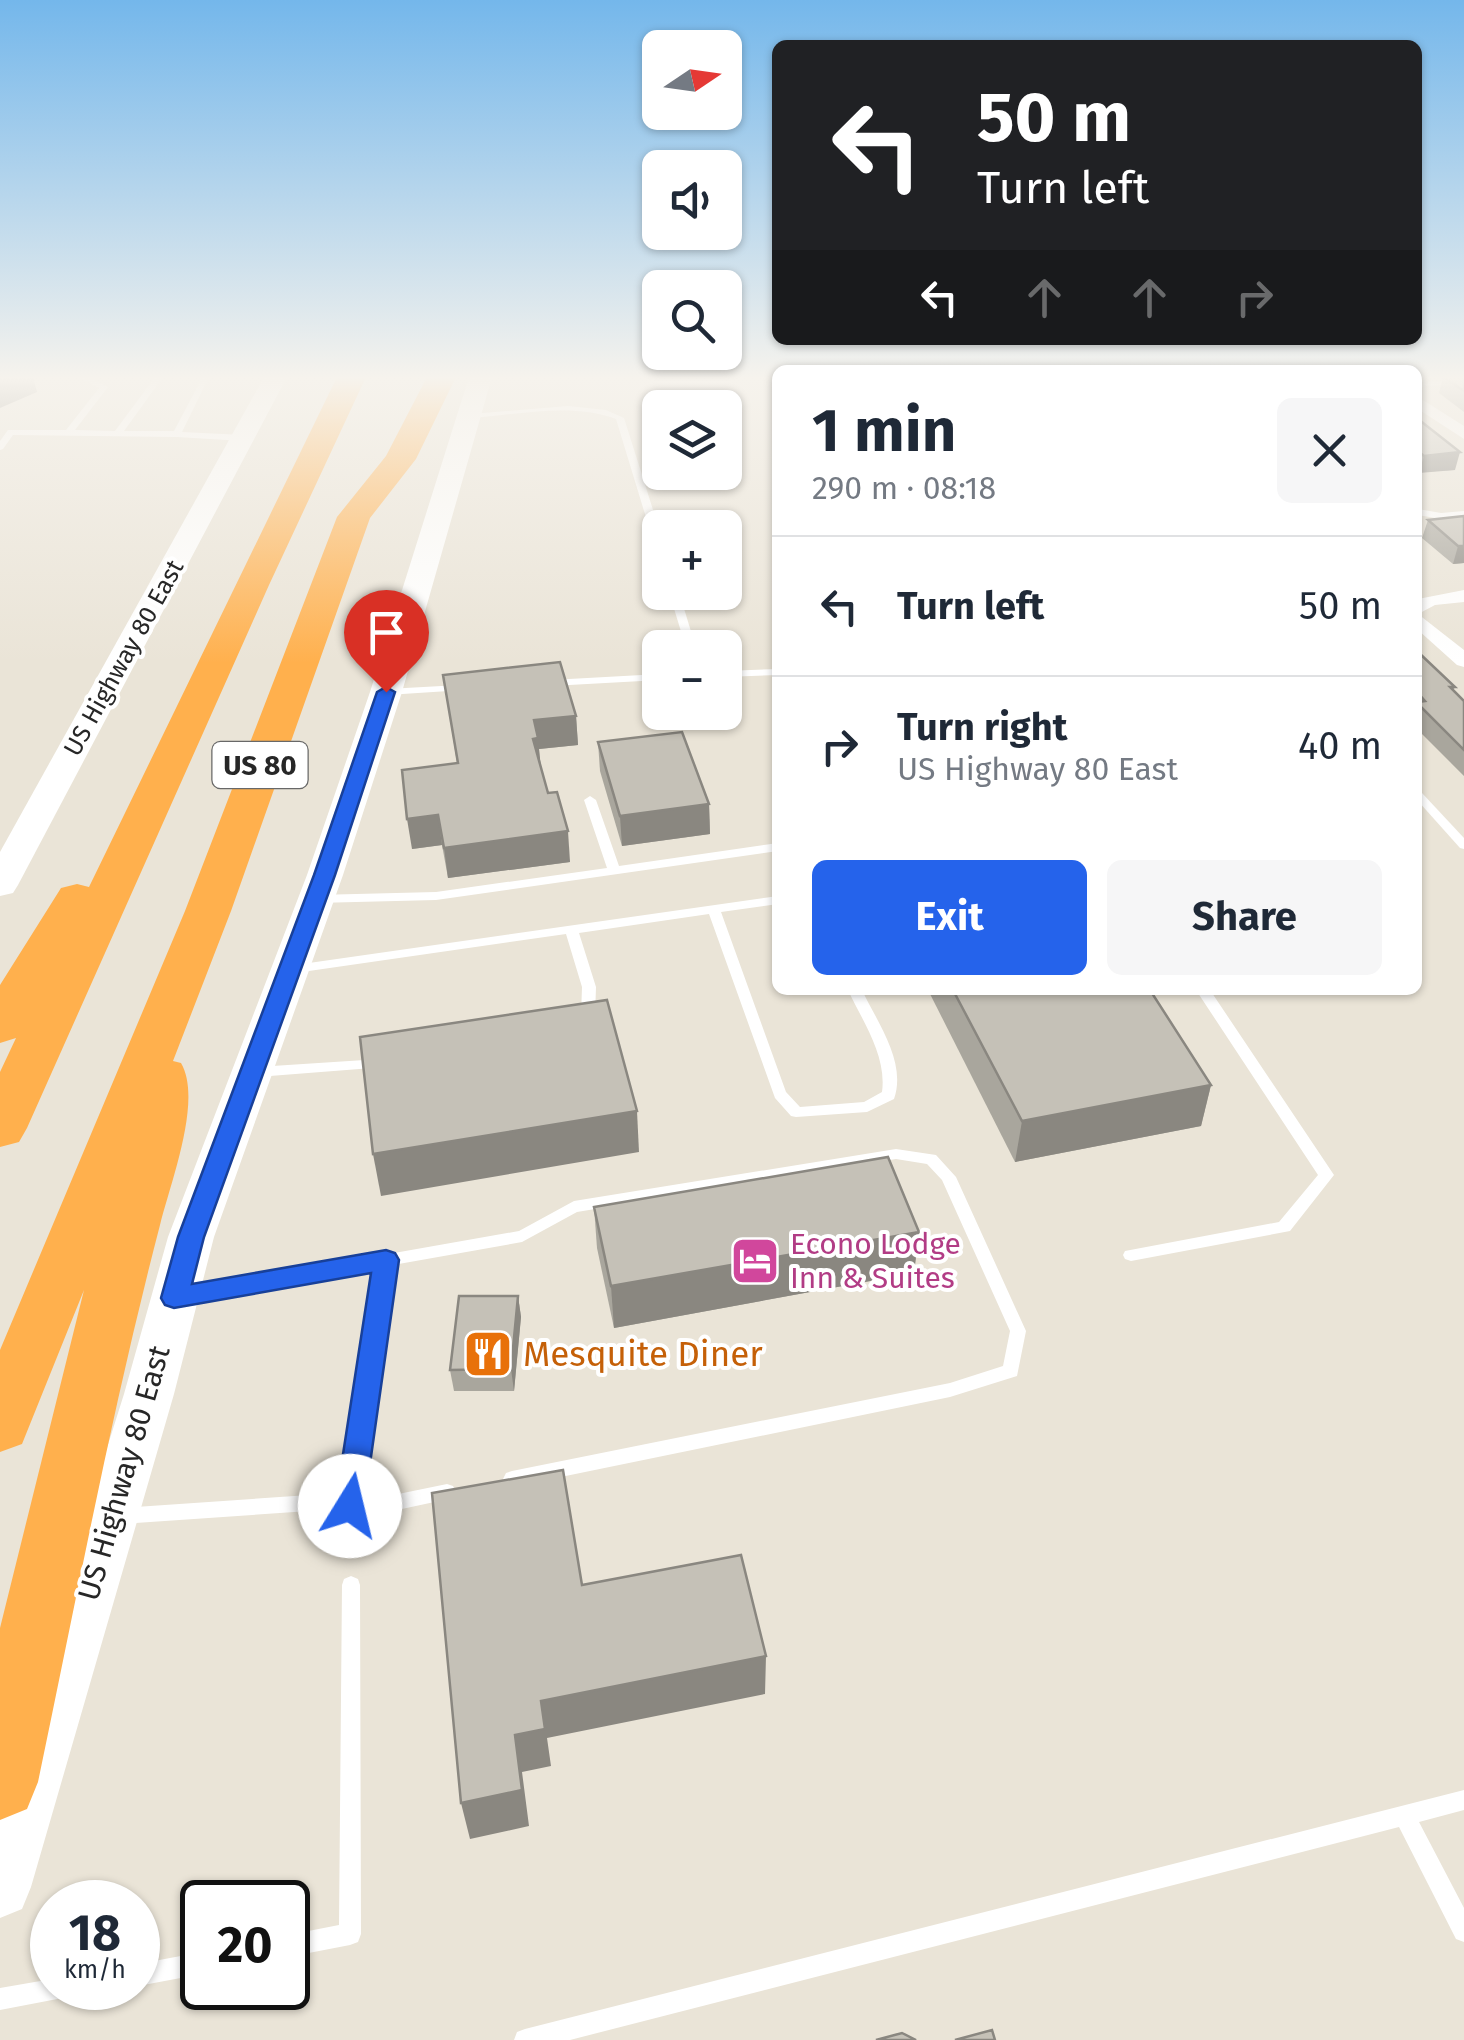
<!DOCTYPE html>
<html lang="en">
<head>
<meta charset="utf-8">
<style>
  :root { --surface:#fff; --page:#f6f6f7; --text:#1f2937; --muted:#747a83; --line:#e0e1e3; --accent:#2563eb }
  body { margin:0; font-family:"Fira Sans",sans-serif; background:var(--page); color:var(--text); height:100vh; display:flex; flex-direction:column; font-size:38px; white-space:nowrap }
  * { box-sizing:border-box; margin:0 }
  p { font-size:32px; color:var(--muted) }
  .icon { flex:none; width:55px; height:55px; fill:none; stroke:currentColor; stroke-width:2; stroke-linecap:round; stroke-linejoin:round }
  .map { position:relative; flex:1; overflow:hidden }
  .panel { position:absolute; left:772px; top:365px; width:650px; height:630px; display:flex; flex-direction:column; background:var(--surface); border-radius:15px; box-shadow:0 2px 8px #0004 }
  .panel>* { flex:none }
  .top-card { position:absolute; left:772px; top:40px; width:650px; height:305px; border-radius:15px; box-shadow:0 2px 8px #0004; background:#202124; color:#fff; overflow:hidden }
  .needle { width:65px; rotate:77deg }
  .tools { position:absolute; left:642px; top:30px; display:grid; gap:20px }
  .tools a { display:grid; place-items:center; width:100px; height:100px; border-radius:15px; background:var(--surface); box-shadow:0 2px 8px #0004; font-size:50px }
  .speed { position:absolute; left:30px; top:1880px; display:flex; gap:20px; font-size:50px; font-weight:700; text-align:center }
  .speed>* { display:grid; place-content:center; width:130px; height:130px; border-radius:50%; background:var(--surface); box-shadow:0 2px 8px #0004; line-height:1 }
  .speed small { font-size:25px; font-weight:400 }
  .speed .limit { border:5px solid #111; border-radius:15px; background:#fff; color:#111 }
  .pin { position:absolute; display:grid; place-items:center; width:85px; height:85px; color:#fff; margin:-102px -42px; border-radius:50% 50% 50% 0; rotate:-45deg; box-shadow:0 0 10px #0007 }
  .pin .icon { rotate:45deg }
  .me { position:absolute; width:110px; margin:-55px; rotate:9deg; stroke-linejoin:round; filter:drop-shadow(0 0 8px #0008) }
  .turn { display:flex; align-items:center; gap:35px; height:210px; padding:0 40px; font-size:45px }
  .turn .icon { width:130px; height:130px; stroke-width:2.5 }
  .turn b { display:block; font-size:70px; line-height:85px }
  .lanes { display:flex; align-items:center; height:95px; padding:0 40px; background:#0003; justify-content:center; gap:50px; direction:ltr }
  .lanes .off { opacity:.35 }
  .round { display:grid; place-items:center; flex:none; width:105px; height:105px; border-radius:15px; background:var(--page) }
  .summary { display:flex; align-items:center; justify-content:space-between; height:170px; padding:0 40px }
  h1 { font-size:60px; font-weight:700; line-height:75px }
  .primary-button { display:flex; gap:20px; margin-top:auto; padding:20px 40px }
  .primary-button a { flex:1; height:115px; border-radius:15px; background:var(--accent); color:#fff; font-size:40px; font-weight:700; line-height:115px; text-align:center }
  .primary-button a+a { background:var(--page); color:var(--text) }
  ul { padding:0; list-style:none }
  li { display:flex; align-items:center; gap:30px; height:140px; padding:0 40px; border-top:2px solid var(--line) }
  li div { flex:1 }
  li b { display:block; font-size:38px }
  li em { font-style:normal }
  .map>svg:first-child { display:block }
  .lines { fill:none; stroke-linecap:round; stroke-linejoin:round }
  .service { fill:#fff; fill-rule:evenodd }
  .minor { fill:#fff; fill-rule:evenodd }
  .secondary { fill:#fff; fill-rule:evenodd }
  .motorway { fill:#ffb04d; fill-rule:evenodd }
  .wall { fill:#a9a69d }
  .shaded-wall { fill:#8a8780 }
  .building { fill:#c5c1b7; stroke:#8a8780; stroke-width:2.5 }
  .route { fill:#2563eb; stroke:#184099; stroke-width:2.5 }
  .labels { text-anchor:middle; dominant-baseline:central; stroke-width:8; stroke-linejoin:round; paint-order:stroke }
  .far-street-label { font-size:25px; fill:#272727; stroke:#fff }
  .shield { fill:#fff; stroke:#686868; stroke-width:2.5 }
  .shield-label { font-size:28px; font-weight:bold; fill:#272727 }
  .hotel-label { font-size:30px; fill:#b23c85; stroke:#fff; text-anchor:start }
  .street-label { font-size:30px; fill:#272727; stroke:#fff }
  .near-food-label { font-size:35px; fill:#c56008; stroke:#fff; text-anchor:start }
</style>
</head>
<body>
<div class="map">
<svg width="1464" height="2040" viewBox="0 0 1464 2040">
  <rect width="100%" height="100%" fill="#eae4d7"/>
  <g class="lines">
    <g class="service">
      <polygon points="78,377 89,377 108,387 75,430 115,431 155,377 163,377 124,431 174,431 201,380 195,377 209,377 182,432 243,435 247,438 243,441 177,437 13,435 3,449 0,450 0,441 8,430 66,430 99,388"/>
      <polygon points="1464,379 1464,383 1418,387 1418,383"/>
      <path d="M568,406L606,410L624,418L660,532V550L655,547L616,419C571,402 517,415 470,418L466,416L470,414Z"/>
      <polygon points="1418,509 1441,513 1464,511 1464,517 1441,519 1418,515"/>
      <polygon points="669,592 679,592 696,648 686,648"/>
      <polygon points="778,669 778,675 725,677 725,671"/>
      <polygon points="660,674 660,680 551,686 546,683 551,680"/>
      <polygon points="460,685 465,688 464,690 387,695 382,692 387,689"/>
      <polygon points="1418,791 1422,793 1464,838 1464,849 1460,848 1418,801"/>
      <polygon points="590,796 596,800 619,866 778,843 778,851 436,900 316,903 310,899 316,895 436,892 607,868 584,800"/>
      <path d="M778,896V904L721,912L786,1092L800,1107L864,1102L882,1092C887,1056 863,1022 848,990H862C877,1022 907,1062 894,1099L867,1112L796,1117L791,1116L775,1098L709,914L579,933L596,987L595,1016L588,1021L581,1016L582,987L566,934L295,973L288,969L295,965Z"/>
      <polygon points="1196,990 1210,990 1334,1175 1290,1231 1131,1261 1125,1259 1123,1255 1125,1251 1279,1222 1318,1175"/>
      <polygon points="380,1059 387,1064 385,1067 257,1077 250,1072 257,1067"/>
      <polygon points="896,1149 936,1155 956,1177 1026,1331 1017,1376 950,1397 512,1487 506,1485 503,1479 506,1473 512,1471 950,1383 1003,1366 1010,1331 942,1180 927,1164 896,1159 577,1212 522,1242 393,1265 359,1498 374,1499 447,1484 453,1486 456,1492 453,1498 374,1515 309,1511 121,1524 115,1522 112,1516 115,1510 121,1508 309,1495 341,1497 377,1268 185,1302 179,1301 177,1296 179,1291 519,1231 574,1201"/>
      <polygon points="351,1576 358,1579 360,1585 361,1934 358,1942 350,1945 288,1957 288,1935 339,1925 342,1585 344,1579"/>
      <polygon points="1464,1790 1464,1810 1419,1822 1464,1908 1464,1942 1456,1939 1399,1827 570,2040 514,2040 517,2032 525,2029"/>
      <polygon points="202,1952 202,1974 138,1986 138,1964"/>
      <polygon points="52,1979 52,1988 76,1988 73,1996 0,2010 0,1988"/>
    </g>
    <g class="minor">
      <polygon points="1418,397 1464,426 1464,439 1418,409"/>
      <polygon points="1464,590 1464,602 1435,605 1418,614 1464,650 1464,667 1457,665 1418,630 1418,599"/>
    </g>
    <g class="secondary">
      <polygon points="264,377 287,377 18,885 13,893 0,896 0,852"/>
      <polygon points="469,377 492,377 402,692 343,875 214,1237 174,1394 31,1887 22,1909 0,1918 0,1787 124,1394 168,1237 307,875 370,692"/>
    </g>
    <g class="motorway">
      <polygon points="337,377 366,377 269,585 27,1128 19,1142 0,1147 0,1072 16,1038 0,1043 0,985 61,888 77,884 89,887"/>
      <path d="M427,377H456L416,459L370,518L231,911L173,1061L181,1063C203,1100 170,1184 160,1225C112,1409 77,1596 38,1782L27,1809L0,1820V1628L84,1290L22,1444L0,1452V1350L185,911L337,517L386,456Z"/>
    </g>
  </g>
  <g class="wall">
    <polygon points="1443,377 1464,377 1464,412 1439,393"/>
    <polygon points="1418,419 1455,470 1418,472"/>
    <polygon points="1464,516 1464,563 1453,564 1422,538 1428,520"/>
    <polygon points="1418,652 1455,687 1453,691 1464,701 1464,776 1418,730"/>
    <polygon points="443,675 576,716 578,745 539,749 540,766 548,793 570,862 448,878 442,845 412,849 457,763"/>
    <polygon points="598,742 709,804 710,834 622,846 600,771"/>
    <polygon points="928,990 1150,990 1211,1085 1201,1126 1015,1162"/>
    <polygon points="594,1207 919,1232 914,1273 614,1328 597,1248"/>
    <polygon points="518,1296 521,1317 514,1391 454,1391 450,1370"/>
  </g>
  <g class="shaded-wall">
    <polygon points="0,377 33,377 37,392 0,408"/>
    <polygon points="1460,452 1455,470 1419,473 1424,456"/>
    <polygon points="1458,546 1464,546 1464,563 1453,564"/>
    <polygon points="576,716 578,745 539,749 541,768 533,739 534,720"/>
    <polygon points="709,804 710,834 622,846 620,816"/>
    <polygon points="438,815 442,845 412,849 407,819"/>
    <polygon points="568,831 570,862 448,878 444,848"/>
    <polygon points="1211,1085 1201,1126 1015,1162 1022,1121"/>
    <polygon points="637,1111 639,1152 381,1196 373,1154"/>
    <polygon points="919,1232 914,1273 614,1328 611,1286"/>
    <polygon points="518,1296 521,1317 514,1391 511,1369"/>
    <polygon points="766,1656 765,1694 547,1738 551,1766 522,1772 529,1826 470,1839 461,1803 541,1701"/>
  </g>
  <g class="building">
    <polygon points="1444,377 1464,377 1464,391"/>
    <polygon points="1418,419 1460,452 1424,456 1418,451"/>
    <polygon points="1464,516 1464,546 1458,546 1428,520"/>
    <polygon points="1418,652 1455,687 1450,687 1464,701 1464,750 1418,704 1418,702 1425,701 1418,693"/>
    <polygon points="560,662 576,716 534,720 538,738 533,739 548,793 557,792 568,831 444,848 438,815 407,819 402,770 458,763 443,675"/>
    <polygon points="682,732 709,804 620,816 598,742"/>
    <polygon points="953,990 1150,990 1211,1085 1022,1121"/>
    <polygon points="607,1000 637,1111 373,1154 360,1037"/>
    <polygon points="888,1157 919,1232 611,1286 594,1207"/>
    <polygon points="459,1296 518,1296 511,1369 450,1370"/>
    <polygon points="563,1470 582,1585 741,1555 766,1656 541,1701 545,1729 515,1735 522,1790 461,1803 432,1493"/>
    <polygon points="992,2030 995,2040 955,2040"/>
    <polygon points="902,2033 916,2040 876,2040"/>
  </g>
  <linearGradient id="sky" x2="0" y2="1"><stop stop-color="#74b7eb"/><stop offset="0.57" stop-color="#f6f3ed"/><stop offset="1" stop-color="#f6f3ed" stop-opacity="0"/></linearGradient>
  <rect width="1464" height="663" fill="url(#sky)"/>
  <polygon class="route" points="386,687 395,692 335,875 204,1237 192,1284 386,1250 395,1253 399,1260 364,1506 360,1515 350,1519 339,1515 335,1506 371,1273 174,1308 165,1305 161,1298 178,1237 314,875 377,692"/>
  <defs>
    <g id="hotel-square" transform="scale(2.5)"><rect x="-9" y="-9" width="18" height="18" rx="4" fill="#d1479c" stroke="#fff"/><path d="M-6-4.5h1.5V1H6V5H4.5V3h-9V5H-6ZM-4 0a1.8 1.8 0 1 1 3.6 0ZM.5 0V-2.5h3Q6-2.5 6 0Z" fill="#fff"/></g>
    <g id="restaurant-square" transform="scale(2.5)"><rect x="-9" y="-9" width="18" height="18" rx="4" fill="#e8710a" stroke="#fff"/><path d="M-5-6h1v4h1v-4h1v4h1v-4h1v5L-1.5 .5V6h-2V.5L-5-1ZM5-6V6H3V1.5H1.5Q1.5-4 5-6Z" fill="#fff"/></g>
  </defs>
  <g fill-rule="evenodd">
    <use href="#hotel-square" x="755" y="1261"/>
    <use href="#restaurant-square" x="488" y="1354"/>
  </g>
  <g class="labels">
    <g class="far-street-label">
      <text transform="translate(124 658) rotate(-61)">US Highway 80 East</text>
    </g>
    <rect class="shield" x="212.5" y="742" width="95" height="46" rx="8"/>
    <g class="shield-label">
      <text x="260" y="765">US 80</text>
    </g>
    <g class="hotel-label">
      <text x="790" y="1244">Econo Lodge<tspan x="790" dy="34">Inn &amp; Suites</tspan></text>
    </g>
    <g class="street-label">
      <text transform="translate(124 1473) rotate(-74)">US Highway 80 East</text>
    </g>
    <g class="near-food-label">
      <text x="523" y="1354">Mesquite Diner</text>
    </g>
  </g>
</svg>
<div class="tools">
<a><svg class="needle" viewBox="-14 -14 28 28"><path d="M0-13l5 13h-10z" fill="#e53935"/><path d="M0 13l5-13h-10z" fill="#747a83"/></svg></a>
<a><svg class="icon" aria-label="sound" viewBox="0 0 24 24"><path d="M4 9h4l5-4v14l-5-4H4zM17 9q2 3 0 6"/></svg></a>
<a><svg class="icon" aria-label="search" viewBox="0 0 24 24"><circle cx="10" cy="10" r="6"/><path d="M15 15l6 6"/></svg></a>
<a><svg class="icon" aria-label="layers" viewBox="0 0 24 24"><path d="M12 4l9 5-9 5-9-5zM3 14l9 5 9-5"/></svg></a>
<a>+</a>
<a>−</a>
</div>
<div class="speed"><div>18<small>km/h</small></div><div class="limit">20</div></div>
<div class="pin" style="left:386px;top:692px;background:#d93025"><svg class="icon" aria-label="arrive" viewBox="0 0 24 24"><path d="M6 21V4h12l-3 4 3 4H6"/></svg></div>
<svg class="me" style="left:350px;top:1506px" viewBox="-20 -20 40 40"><circle r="19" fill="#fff"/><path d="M0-13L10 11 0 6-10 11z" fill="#2563eb"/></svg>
<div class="top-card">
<div class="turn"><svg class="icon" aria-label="left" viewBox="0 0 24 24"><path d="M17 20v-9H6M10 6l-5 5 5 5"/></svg><div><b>50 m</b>Turn left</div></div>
<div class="lanes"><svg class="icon" aria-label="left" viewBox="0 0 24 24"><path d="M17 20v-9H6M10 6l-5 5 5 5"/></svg><svg class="icon off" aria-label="ahead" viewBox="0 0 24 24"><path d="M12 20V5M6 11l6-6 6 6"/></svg><svg class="icon off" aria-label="ahead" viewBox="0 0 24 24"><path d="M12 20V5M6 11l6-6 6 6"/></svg><svg class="icon off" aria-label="right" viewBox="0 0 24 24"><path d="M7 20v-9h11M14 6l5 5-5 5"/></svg></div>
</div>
<section class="panel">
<div class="summary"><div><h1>1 min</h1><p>290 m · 08:18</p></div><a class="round"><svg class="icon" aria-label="close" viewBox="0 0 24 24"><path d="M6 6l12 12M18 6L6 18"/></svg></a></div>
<ul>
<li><svg class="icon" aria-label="left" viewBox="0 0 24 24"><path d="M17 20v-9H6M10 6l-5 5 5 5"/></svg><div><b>Turn left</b></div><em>50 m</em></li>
<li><svg class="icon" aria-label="right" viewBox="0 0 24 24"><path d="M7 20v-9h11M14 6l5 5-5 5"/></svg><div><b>Turn right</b><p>US Highway 80 East</p></div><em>40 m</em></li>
</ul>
<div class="primary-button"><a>Exit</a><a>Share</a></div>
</section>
</div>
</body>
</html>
